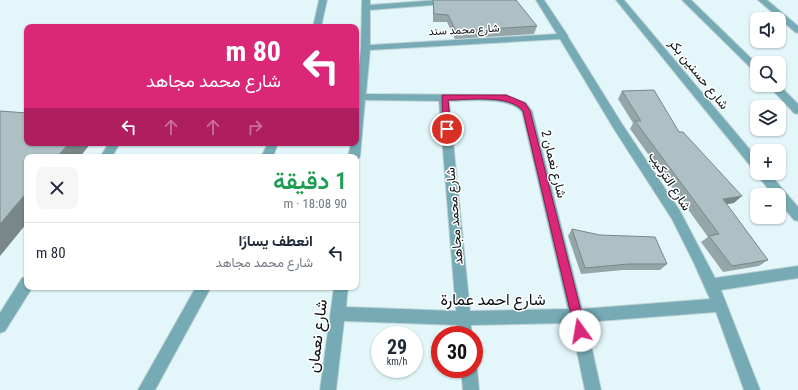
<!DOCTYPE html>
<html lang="ar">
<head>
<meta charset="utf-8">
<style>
  :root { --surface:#fff; --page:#f6f6f7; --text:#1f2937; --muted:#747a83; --line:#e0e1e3 }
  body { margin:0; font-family:"Roboto Condensed",Vazirmatn,sans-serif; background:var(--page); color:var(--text); direction:rtl; height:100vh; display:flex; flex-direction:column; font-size:15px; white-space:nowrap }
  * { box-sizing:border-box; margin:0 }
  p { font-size:13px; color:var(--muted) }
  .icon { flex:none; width:22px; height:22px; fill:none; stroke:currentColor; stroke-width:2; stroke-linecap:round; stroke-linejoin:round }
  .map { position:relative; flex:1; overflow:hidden; direction:ltr }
  .panel { position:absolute; left:24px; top:154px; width:335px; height:136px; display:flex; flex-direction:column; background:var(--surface); border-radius:8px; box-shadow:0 1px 3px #0004; direction:rtl }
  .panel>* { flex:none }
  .guide { position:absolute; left:24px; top:24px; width:335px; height:122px; border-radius:8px; box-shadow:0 1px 3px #0004; direction:rtl; background:#db2777; color:#fff; overflow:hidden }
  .controls { position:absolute; left:750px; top:12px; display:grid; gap:8px }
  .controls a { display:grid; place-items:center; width:36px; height:36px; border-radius:8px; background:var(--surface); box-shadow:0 1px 3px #0004; font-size:20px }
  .speed { position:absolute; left:371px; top:326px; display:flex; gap:8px; font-size:20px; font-weight:700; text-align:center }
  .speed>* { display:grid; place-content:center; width:52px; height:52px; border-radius:50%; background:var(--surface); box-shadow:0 1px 3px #0004; line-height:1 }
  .speed small { font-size:10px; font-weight:400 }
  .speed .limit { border:6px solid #d22; background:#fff; color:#111 }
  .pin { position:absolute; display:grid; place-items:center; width:34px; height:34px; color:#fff; margin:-17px; border:2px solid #fff; border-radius:50%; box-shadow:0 1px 4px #0007 }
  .me { position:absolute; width:44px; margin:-22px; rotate:347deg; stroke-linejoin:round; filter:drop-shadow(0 0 3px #0008) }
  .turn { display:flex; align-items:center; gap:14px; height:84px; padding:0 12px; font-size:18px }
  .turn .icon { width:52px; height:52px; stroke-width:2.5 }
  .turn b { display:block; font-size:28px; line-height:34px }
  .lanes { display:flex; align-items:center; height:38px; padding:0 12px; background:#0003; justify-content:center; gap:20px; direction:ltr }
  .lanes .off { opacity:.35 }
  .round { display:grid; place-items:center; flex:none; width:42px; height:42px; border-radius:8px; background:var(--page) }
  .head { display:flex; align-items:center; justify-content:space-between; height:68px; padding:0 12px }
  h1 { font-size:24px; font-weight:600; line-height:30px; color:#1e9e55 }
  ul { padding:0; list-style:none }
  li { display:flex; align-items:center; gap:12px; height:60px; padding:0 12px; border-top:1px solid var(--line) }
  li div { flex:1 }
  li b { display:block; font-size:15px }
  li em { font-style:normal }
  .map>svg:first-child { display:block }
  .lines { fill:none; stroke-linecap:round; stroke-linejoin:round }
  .minor-casing { stroke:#c0d2d5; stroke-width:2 }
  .minor { fill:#76abb5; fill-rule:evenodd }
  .wall { fill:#95a6a9 }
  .shaded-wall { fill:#798789 }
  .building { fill:#adc1c4; stroke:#798789 }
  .route { fill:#db2777; stroke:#8e194d }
  .labels { text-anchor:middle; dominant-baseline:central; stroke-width:3; stroke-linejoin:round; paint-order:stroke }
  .far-street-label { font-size:11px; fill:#080e10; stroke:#fff }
  .street-label { font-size:13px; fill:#080e10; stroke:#fff }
  .near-street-label { font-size:16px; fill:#080e10; stroke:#fff }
</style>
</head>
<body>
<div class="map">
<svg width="798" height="390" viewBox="0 0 798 390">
  <rect width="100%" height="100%" fill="#e3f7fb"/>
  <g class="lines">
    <g class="minor-casing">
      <g id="minor">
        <polygon points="319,0 327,0 321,27 313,27"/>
        <path d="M362,0H370V5L438,0H474L470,2L370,10V45L557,34L536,0H544L568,36V37L622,124L680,211L715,278L798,266V278L721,290L760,390H744L716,312L586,322L601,390H585L571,323L471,325L472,335H458L457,325L344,321L336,390H320L334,287H348L346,307L456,311L439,101L365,100L360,157L356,161V157H348L351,143H356V94L361,48ZM560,39L614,129L672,219L693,261L710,299L582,309L532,111L526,103L506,95L366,94L370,50ZM449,101C469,101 509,96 522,112L568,309L470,311Z"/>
        <polygon points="616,0 624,0 757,158 757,170 753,169"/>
        <polygon points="682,0 691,0 757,64 757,72 754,71"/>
        <polygon points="758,0 767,0 798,26 798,33 795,32"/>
        <polygon points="768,85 779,85 798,104 798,114 794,113"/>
        <polygon points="109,143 120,143 112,157 100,157"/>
        <polygon points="268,143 278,143 273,157 261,157"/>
        <polygon points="757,172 757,173 769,173 798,207 798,221 794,220 779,202 779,195 773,195 758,176 756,173"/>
        <polygon points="27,277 27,287 32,288 5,331 0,333 0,313 22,278"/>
        <polygon points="196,287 211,287 155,390 138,390"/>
        <polygon points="474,363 477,369 479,390 463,390 461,369 474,369"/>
      </g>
    </g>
    <use href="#minor" class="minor"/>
  </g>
  <g class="wall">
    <polygon points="433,0 537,26 534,34 455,39 447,22 433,22"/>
    <polygon points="622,91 679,132 734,203 726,204 768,260 759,266 723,272 701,242 708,237 630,129 633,123 618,99"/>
    <polygon points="572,229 667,264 660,270 623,270 581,274 568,236"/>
  </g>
  <g class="shaded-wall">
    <polygon points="69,143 91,143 80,157 57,157"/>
    <polygon points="27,192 27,223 0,256 0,224"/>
    <polygon points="742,196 734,203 716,206 723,199"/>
  </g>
  <g class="building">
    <polygon points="433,0 516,0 537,26 456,31 448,15 434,14"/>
    <polygon points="654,90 679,132 683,132 742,196 723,199 768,260 732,266 709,236 719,234 635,121 641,121 622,91"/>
    <polygon points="0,111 27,113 27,143 69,143 57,157 27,157 27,192 0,224"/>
    <polygon points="572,229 600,235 655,237 667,264 629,264 585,268"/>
  </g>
  <path class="route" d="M442,95H506L525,103L530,111L586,331L584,335L580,336L576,335L575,331L523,111C510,94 468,100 448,100L451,129L447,132L443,129Z"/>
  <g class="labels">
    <g class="far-street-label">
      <text transform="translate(464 30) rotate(-3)">شارع محمد سند</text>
    </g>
    <g class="street-label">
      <text transform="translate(699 74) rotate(51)">شارع حسنين بكر</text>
      <text transform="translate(554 164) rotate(76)">شارع نعمان 2</text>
      <text transform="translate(670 181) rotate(57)">شارع التركيب</text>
      <text transform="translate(454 216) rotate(-95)">شارع محمد مجاهد</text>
    </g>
    <g class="near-street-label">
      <text x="493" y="299">شارع احمد عمارة</text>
      <text transform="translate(317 336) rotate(-83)">شارع نعمان</text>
    </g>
  </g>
</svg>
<div class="controls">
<a><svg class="icon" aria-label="sound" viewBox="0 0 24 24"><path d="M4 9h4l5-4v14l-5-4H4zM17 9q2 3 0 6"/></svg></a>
<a><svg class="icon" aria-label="search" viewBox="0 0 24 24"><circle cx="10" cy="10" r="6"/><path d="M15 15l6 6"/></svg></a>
<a><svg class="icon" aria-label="layers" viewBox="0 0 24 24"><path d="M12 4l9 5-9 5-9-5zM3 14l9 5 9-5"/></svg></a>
<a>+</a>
<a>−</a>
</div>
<div class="speed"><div>29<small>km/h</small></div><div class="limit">30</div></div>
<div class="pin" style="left:447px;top:129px;background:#d93025"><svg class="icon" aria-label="arrive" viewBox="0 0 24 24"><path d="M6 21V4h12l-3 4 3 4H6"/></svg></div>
<svg class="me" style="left:580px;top:331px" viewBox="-20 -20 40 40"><circle r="19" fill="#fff"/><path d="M0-13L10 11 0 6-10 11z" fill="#db2777"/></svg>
<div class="guide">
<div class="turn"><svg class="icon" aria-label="left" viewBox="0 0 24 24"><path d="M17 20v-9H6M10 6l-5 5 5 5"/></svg><div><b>80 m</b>شارع محمد مجاهد</div></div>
<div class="lanes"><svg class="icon" aria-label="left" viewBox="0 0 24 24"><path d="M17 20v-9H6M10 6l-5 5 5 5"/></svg><svg class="icon off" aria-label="ahead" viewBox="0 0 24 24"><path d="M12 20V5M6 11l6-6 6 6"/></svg><svg class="icon off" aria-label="ahead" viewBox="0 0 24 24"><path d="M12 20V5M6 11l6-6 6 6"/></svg><svg class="icon off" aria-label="right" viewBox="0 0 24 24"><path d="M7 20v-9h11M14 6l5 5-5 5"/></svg></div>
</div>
<section class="panel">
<div class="head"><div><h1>1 دقيقة</h1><p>90 m · 18:08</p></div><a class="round"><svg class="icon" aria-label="close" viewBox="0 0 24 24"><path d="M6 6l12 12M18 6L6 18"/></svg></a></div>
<ul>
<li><svg class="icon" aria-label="left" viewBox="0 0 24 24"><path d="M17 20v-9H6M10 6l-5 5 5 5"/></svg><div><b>انعطف يسارًا</b><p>شارع محمد مجاهد</p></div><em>80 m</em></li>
</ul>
</section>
</div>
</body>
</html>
